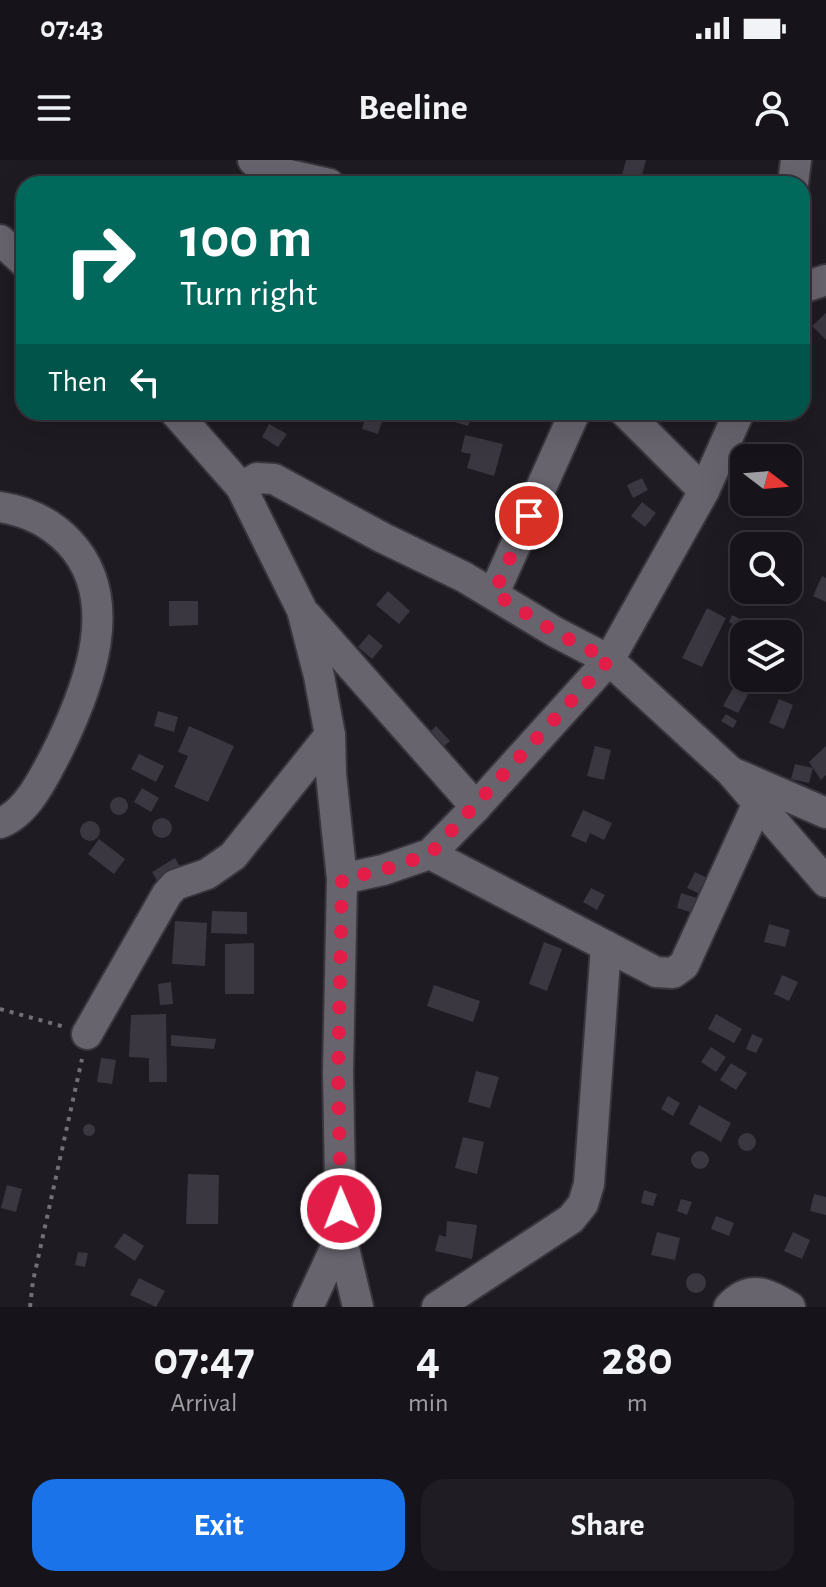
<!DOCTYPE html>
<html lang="en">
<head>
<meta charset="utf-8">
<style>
  :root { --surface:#16141a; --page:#1f1d23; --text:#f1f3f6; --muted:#9e9ea2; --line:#353339; --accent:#1a73e8 }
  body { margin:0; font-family:"Alegreya Sans",sans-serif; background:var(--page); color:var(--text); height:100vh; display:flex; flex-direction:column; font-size:30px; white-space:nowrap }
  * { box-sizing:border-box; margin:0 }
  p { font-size:26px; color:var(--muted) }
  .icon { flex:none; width:44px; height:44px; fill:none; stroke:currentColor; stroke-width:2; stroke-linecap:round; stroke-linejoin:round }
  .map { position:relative; height:1147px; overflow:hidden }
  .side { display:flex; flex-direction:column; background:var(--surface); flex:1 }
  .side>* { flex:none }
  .guide { position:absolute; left:16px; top:16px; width:794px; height:244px; border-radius:24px; box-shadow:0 8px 32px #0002,0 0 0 2px var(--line); background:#00695c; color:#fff; overflow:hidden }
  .needle { width:52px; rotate:106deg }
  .fabs { position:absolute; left:730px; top:284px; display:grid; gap:16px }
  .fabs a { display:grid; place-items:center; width:72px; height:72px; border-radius:16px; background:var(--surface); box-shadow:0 8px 32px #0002,0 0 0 2px var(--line); font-size:40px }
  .pin { position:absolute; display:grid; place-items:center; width:68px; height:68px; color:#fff; margin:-34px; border:4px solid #fff; border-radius:50%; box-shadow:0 2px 8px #0007 }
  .me { position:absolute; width:88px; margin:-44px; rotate:359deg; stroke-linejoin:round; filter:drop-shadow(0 0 6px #0008) }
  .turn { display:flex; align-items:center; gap:28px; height:168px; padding:0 32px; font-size:36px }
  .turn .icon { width:104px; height:104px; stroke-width:2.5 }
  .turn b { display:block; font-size:56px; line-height:68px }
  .then { display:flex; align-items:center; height:76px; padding:0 32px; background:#0003; gap:16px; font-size:30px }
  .eta { display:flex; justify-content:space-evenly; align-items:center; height:136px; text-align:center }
  .eta b { font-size:48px; font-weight:700; line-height:56px }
  .cta { display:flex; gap:16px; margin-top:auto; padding:16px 32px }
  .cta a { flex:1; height:92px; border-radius:24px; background:var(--accent); color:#fff; font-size:32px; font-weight:700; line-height:92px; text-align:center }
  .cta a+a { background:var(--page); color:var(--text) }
  .status { display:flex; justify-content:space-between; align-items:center; height:56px; padding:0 40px; background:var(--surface); direction:ltr }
  .status svg { height:22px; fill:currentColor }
  header { display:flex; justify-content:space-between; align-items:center; height:104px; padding:0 32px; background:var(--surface); font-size:36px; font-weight:700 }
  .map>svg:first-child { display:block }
  .building { fill:#3a3740 }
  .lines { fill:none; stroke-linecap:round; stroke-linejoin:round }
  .minor-casing { stroke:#38363c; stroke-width:34 }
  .path { stroke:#726f76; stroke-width:4; stroke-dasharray:4 6; stroke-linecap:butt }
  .minor { stroke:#68646e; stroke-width:30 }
  .route { stroke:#e11d48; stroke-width:14; stroke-dasharray:0 25.2 }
</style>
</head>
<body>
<div class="status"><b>07:43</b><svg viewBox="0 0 49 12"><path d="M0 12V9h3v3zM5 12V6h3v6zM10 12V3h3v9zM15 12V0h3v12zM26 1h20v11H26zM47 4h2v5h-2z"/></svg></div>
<header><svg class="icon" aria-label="menu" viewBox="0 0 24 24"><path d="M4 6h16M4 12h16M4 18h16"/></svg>Beeline<svg class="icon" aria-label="person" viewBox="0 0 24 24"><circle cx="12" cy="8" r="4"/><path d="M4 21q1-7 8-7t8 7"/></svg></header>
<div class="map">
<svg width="826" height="1147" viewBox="0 0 826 1147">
  <rect width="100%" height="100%" fill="#1e1b22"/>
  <g class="building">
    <polygon points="626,0 646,0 641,19 622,15"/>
    <polygon points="826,153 826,180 812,166"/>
    <polygon points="455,252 473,252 468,266 452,261"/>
    <polygon points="367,253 383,258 378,274 362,269"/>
    <polygon points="269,264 287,274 278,287 262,277"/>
    <polygon points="465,275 503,284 494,316 467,308 471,294 461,292"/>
    <polygon points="642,318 648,330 633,338 627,325"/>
    <polygon points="642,342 656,353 645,367 631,356"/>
    <polygon points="822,416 826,418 826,442 813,436"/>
    <polygon points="388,431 410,451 399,464 376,445"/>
    <polygon points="169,441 198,441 198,465 169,466"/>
    <polygon points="707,448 726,458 702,507 682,498"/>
    <polygon points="732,455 746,462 742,469 729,462"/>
    <polygon points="369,474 383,486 372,499 358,487"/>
    <polygon points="733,528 748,535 738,553 723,546"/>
    <polygon points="779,539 793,545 784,569 769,563"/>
    <polygon points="158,551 178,557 174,572 154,566"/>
    <polygon points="726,554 737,561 733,568 721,561"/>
    <polygon points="189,566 234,586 208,642 174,627 188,596 178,592"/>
    <polygon points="436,566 450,581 439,591 425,577"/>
    <polygon points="595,586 611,590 604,620 587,616"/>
    <polygon points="826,586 826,615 821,620 809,602"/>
    <polygon points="139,594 164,606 156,622 131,609"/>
    <polygon points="795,604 813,608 809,623 791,619"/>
    <polygon points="142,628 159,638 151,652 134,642"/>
    <circle cx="119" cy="646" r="9"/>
    <polygon points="583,650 612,663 604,680 590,673 586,683 571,676"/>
    <circle cx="162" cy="668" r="10"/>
    <circle cx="90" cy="671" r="10"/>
    <polygon points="99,679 125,699 114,714 88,694"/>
    <polygon points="175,698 182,710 159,724 152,712"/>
    <polygon points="695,712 709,719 700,734 687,728"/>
    <polygon points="591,728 605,735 597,750 583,742"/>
    <polygon points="681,733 697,738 693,753 677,748"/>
    <polygon points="212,751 247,752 247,774 211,773"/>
    <polygon points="175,761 207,763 205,806 172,804"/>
    <polygon points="769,764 790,770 785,787 764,782"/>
    <polygon points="544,782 562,789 547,831 529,824"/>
    <polygon points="254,783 254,834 225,834 225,784"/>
    <polygon points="782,815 798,822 789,841 774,834"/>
    <polygon points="171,822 173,844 160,845 158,824"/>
    <polygon points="434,825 480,841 473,862 427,846"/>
    <polygon points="166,854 167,922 149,922 149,898 129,897 131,855"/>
    <polygon points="716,854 742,869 734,883 708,869"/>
    <polygon points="752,874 763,879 756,893 746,889"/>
    <polygon points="171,875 216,879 214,889 171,886"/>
    <polygon points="711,887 726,897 716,912 701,902"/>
    <polygon points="101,898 116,900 112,924 97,922"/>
    <polygon points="731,903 747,913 736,930 720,920"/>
    <polygon points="476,911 499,917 490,948 468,942"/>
    <polygon points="668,936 680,943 673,956 661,949"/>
    <polygon points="699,945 731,963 721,982 689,964"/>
    <circle cx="89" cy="970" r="6"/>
    <circle cx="747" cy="982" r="9"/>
    <polygon points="463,977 484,982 477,1014 455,1008"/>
    <circle cx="700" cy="1000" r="9"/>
    <polygon points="188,1014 219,1015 218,1064 186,1064"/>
    <polygon points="7,1025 22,1029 16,1052 1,1048"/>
    <polygon points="644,1030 657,1034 653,1046 641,1043"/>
    <polygon points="814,1034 826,1037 826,1055 810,1051"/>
    <polygon points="681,1039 692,1042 687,1055 677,1051"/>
    <polygon points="716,1056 734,1063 729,1076 711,1069"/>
    <polygon points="447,1061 477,1065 472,1099 435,1091 439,1075 446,1077"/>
    <polygon points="657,1072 680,1078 675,1100 651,1095"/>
    <polygon points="793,1072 810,1080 802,1099 784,1091"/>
    <polygon points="124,1073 144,1086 135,1101 114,1087"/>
    <polygon points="78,1092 88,1093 85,1107 75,1105"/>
    <circle cx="696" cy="1123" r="10"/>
    <polygon points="139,1118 165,1131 156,1147 130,1135"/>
  </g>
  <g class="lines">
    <g class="minor-casing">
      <g id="minor">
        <polyline points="253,0 263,9 329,24"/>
        <polyline points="793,24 796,0"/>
        <polyline points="0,80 24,102"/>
        <polyline points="802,128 826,120"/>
        <polyline points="175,252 241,327 302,450 319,516 330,575 331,614 342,719 338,912 341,1076 308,1147"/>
        <polyline points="625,252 704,331"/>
        <polyline points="241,327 257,318 274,319 383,378 464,417 555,472 609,500 730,611 826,722"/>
        <path d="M0,347C27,351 50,362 69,382C123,439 89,526 59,588C46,613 28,653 0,663"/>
        <polyline points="494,433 575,252"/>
        <polyline points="307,456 476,647 609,500 704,331 739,252"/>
        <polyline points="736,614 826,653"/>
        <polyline points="430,694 656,812 673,813 684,805 757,645"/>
        <polyline points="342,719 383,710 430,694 476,647"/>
        <polyline points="87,874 167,734 175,725 207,714 233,696 330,575"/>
        <polyline points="341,1076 358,1147"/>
        <polyline points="437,1147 571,1059 583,1044 589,1024 606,786"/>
        <path d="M729,1147C750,1124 766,1133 790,1147"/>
      </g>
    </g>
    <g class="path">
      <polyline points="0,849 65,867"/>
      <polyline points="30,1147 33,1121 82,899"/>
    </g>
    <use href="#minor" class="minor"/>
  </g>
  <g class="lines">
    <polyline class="route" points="341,1049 338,912 342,719 383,710 430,694 609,500 555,472 494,433 529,356"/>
  </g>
</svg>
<div class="fabs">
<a><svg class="needle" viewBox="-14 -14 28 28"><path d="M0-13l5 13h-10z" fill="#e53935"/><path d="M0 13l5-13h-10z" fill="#9e9ea2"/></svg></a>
<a><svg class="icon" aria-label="search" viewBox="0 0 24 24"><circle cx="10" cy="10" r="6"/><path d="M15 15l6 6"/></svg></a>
<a><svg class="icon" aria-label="layers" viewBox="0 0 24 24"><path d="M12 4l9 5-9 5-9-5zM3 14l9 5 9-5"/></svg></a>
</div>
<div class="pin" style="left:529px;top:356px;background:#d93025"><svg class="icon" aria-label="arrive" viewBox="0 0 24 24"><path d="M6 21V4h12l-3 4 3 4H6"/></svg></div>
<svg class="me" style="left:341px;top:1049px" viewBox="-20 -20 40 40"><circle r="17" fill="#e11d48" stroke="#fff" stroke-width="3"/><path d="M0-11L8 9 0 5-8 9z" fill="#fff"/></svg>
<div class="guide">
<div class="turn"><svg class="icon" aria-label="right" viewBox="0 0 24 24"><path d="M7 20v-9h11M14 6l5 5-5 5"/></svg><div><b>100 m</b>Turn right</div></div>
<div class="then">Then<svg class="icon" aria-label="left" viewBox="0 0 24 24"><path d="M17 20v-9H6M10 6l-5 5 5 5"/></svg></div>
</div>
</div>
<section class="side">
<div class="eta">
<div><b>07:47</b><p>Arrival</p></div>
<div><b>4</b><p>min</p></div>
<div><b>280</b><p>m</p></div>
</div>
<div class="cta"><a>Exit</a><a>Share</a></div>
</section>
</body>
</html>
